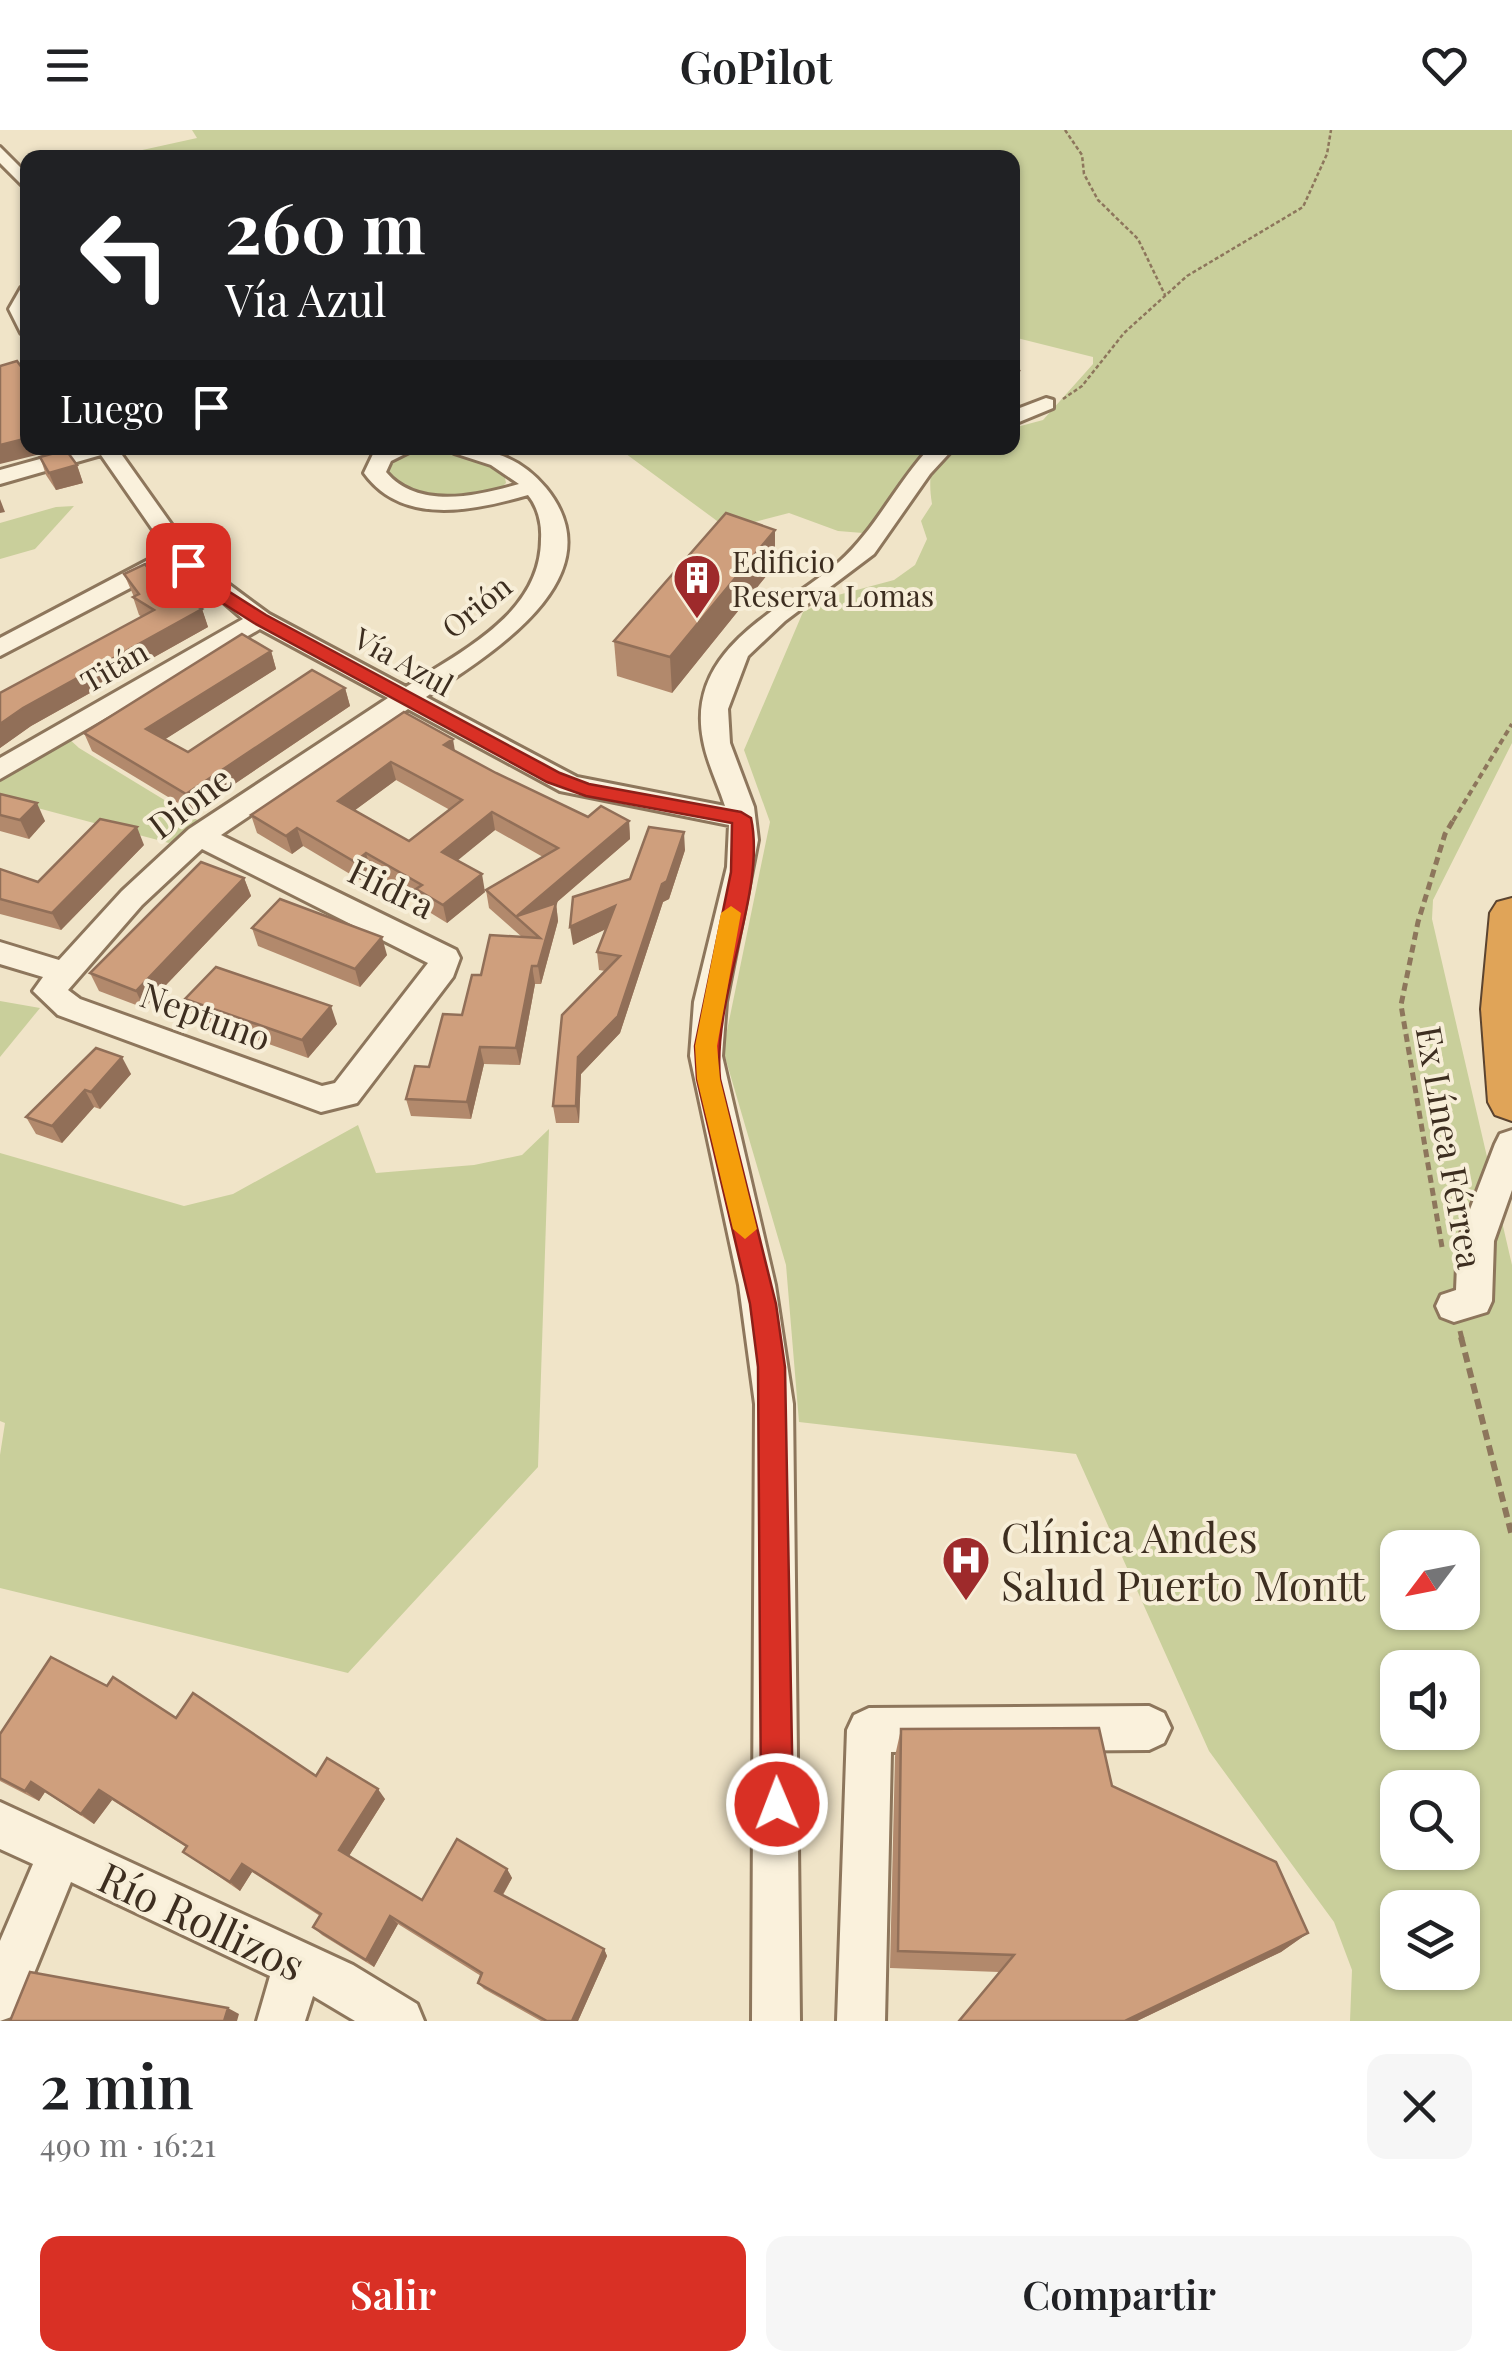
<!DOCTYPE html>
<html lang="es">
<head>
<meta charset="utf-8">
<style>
  :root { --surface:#fff; --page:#f6f6f6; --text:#202124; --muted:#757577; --accent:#d93025 }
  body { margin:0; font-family:"Playfair Display",serif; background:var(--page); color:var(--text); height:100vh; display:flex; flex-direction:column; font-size:38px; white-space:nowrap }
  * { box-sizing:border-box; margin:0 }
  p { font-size:32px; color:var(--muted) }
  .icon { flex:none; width:55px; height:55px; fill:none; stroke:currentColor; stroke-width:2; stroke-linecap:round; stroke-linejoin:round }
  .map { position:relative; height:1891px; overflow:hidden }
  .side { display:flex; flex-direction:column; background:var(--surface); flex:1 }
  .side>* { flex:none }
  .banner { position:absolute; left:20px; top:20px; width:1000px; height:305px; border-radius:20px; box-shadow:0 2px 8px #0004; background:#202124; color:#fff; overflow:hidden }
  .needle { width:65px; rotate:238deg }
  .fabs { position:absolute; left:1380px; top:1400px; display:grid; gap:20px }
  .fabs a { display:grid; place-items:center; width:100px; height:100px; border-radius:20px; background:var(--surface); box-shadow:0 2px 8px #0004; font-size:50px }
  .pin { position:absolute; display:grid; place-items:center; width:85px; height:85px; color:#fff; margin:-42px; border-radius:20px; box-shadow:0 5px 15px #0006 }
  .me { position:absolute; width:110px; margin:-55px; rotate:359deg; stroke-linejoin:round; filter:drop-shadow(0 0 8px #0008) }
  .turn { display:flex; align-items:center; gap:35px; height:210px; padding:0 40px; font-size:45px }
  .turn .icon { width:130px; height:130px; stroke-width:2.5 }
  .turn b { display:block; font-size:70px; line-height:85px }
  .then { display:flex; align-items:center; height:95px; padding:0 40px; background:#0003; gap:20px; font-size:38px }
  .round { display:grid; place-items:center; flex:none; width:105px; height:105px; border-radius:20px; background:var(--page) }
  .overview { display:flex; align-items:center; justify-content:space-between; height:170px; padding:0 40px }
  h1 { font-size:60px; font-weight:600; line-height:75px }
  .primary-button { display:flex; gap:20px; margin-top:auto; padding:20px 40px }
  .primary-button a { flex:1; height:115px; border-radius:20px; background:var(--accent); color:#fff; font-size:40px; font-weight:600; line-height:115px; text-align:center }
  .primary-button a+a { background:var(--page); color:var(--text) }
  header { display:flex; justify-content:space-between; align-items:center; height:130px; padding:0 40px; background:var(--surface); font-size:45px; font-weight:600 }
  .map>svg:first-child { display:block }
  .green { fill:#c9cf9b; fill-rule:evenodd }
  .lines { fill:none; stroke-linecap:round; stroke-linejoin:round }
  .minor-casing { stroke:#8d765c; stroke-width:6 }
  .highway-casing { stroke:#5b4430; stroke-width:4 }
  .path-far3 { stroke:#8d765c; stroke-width:2.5; stroke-dasharray:4 2.5; stroke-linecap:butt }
  .path-far2 { stroke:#8d765c; stroke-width:4; stroke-dasharray:6 4; stroke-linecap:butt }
  .path-far1 { stroke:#8d765c; stroke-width:5; stroke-dasharray:8 5; stroke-linecap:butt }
  .path { stroke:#8d765c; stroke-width:6; stroke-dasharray:10 6; stroke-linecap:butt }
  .minor { fill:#faf1dc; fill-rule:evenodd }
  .highway { fill:#e0a458; fill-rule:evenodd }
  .wall { fill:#b2896c; fill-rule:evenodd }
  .shaded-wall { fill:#916f58 }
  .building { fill:#cf9f7d; stroke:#916f58; stroke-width:2.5; fill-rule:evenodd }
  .route { fill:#d93025; stroke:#8d1f18; stroke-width:2.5 }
  .slow { fill:#f59e0b }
  .labels { text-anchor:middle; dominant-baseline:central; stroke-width:8; stroke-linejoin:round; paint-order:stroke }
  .far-poi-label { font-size:30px; fill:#3d2e20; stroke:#f7eed8; text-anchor:start }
  .far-street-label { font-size:30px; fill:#3d2e20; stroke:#f7eed8 }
  .street-label { font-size:35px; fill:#3d2e20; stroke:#f7eed8 }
  .near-poi-label { font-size:42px; fill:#3d2e20; stroke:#f7eed8; text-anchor:start }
  .near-street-label { font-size:42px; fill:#3d2e20; stroke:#f7eed8 }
</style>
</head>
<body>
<header><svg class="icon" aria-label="menu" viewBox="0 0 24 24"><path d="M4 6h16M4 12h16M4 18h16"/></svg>GoPilot<svg class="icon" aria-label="heart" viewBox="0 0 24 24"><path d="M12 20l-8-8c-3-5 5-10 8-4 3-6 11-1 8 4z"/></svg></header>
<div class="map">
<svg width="1512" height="1891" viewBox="0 0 1512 1891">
  <rect width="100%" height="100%" fill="#f0e4c8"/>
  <g class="green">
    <path d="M192,0H1512V613L1433,770L1432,789L1512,1135V1891H1350L1352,1840L1334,1792L1209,1621L1076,1324L799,1292L786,1135L723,920L770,692L744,620L803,482L838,465L894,450L915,435L927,409L921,391L932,374C921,306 963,318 1012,318L1013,298L1043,290L1093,234V227L1013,207L1012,28H106L197,8ZM1398,1418H1462V1482H1398ZM1398,1538H1462V1602H1398ZM1398,1658H1462V1722H1398ZM1398,1778H1462V1842H1398Z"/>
    <polygon points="618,318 933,318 920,326 898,364 863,403 838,401 789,383 728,399"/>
    <path d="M426,319L461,322L504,343L506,353C480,383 419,365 389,350L384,337L396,325Z"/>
    <polygon points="74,376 35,419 0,429 0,393 56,377"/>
    <polygon points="67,607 79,618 199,691 169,713 0,668 0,649"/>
    <polygon points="0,871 40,878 0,927"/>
    <polygon points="358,995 376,1043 474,1035 522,1025 549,999 538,1337 348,1543 0,1458 0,1325 5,1293 0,1291 0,1023 184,1076 233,1064"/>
  </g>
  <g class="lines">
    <g class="minor-casing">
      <g id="minor">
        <polygon points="0,17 28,45 28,61 0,33"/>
        <polygon points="28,156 28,205 21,203 9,179 21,158"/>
        <polygon points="1046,268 1053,270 1053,278 1012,295 1012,281"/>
        <path d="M80,318H117L181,408L219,447L269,484L406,557C461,521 541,484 541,409C542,394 538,377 528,365C473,381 402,396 364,343L374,322L417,318L391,331L386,342C418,380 477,366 519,354L491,335L454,323L452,318C490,318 520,327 546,358C619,448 488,525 426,567L577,647L725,676C718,654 707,633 703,610C685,517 783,480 839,432C874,401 894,358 925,323L931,318H954L930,344L874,424L785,491L748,526L728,579L730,613L754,677L758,710L726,872L722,926L775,1155L793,1274L800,1891H752L755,1274L739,1155L690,926L694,872L727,737L729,695L560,661L408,579L221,705L456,820L460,828L453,847L357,973L321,982L58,885L33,861L43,847L0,834V812L59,830L122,761L189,699L388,568L260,499L0,649V628L243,489L178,433L0,526V508L167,420L101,325L0,354V340ZM202,719L428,833L335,953L322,956L80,869L68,860L142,775Z"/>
        <polygon points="1512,1000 1512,1060 1494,1111 1492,1171 1487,1182 1454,1192 1441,1187 1436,1176 1441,1165 1456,1160 1458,1111 1495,1014 1500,1004"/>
        <polygon points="1149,1576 1164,1583 1171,1598 1164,1613 1149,1620 891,1622 885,1891 837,1891 847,1600 854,1585 869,1578"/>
        <polygon points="0,1672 353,1835 417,1874 424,1891 355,1891 313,1866 305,1891 257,1891 270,1846 71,1752 17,1885 0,1891 0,1811 33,1734 0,1719"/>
      </g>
    </g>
    <g class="highway-casing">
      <polygon id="highway" points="1512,768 1512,991 1495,985 1488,972 1481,879 1490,783 1497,772"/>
    </g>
    <g class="path-far3">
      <polyline points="1065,0 1082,25 1084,44 1098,70 1138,109 1165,165"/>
      <polyline points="1063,269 1082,256 1124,203 1187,146 1303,77 1327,24 1331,0"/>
    </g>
    <polyline class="path-far2" points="1453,691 1512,594"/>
    <g class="path-far1">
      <polyline points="1442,1117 1401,875 1418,792 1445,704 1454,689"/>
      <polyline points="1460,1201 1462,1209"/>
    </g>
    <polyline class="path" points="1461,1207 1512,1406"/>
    <use href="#minor" class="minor"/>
    <use href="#highway" class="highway"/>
  </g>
  <g class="wall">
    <polygon points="40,327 77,335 83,353 56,360 46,345"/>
    <polygon points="775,400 775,435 672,563 617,546 614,511"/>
    <polygon points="124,444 154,446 180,466 202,479 208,497 31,596 0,618 0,563 142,487 139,485 133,467 134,467"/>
    <polygon points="271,521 276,539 165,609 188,622 345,558 350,576 193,682 92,621 84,603"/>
    <path d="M404,582L455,621L496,643L588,687L629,691L630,709L556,773L558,791L541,854H535L520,935L484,934L471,989L411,986L406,969L462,885L481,845L522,807L489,778L486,760L543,727L495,700L457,730L485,762L447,793L421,777L419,769L371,741L360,750L303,716L292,724L257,703L251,685ZM396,650L450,680L409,711L355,680Z"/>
    <polygon points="0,664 45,691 29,709 0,701"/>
    <polygon points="144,715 61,800 0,784 0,739 38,752"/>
    <polygon points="685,720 669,769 663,772 620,903 581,944 579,993 556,993 553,976 605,841 599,840 597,822 606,799 573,815 630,749"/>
    <polygon points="244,748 251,766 144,878 99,861 90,843"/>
    <polygon points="252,798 387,825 360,857 258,816"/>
    <polygon points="185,869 337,894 308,928 193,887"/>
    <polygon points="96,918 131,944 100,979 94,977 62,1013 36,1004 26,987"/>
    <polygon points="107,1556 176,1588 316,1646 385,1669 349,1726 422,1770 507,1739 512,1748 503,1765 604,1819 607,1826 578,1891 541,1891 484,1859 478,1853 481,1846 398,1794 374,1837 322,1805 313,1797 320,1786 252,1742 240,1761 183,1722 186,1717 112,1670 94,1694 45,1662 39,1671 0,1651 0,1604"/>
    <polygon points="901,1599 1112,1656 1308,1803 1281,1822 1137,1891 959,1891 999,1842 890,1838 895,1626"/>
  </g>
  <g class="shaded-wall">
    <polygon points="1019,241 1016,258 1012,267 1012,256"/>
    <polygon points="28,308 28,318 61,318 61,319 0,334 0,315"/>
    <polygon points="77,335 83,353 56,360 49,343"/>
    <polygon points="0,369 5,382 0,383"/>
    <polygon points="775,400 775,435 672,563 670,527"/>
    <polygon points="202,479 208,497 31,596 0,618 0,594 23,578"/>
    <polygon points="271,521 276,539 153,617 146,599"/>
    <polygon points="345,558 350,576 193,682 186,664"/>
    <polygon points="453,609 456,627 444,615"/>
    <polygon points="391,632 396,650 343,689 338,671"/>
    <polygon points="37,673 45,691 29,709 20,690"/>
    <polygon points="492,682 495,700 446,740 442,722"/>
    <polygon points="629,691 630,709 528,797 517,786"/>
    <polygon points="137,697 144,715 61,800 52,783"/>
    <polygon points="297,698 303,716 292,724 286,706"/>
    <polygon points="684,702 685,720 669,769 663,772 620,903 581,944 579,993 576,976 578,927"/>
    <polygon points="366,723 371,741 360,750 355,732"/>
    <polygon points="482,744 485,762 447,793 443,775"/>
    <polygon points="244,748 251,766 144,878 136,861"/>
    <polygon points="556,773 558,791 541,854 538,836"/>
    <polygon points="615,776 616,794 573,815 570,797"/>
    <polygon points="382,807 387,825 360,857 355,839"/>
    <polygon points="532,836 535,854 520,935 516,918"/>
    <polygon points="331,876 337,894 308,928 302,910"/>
    <polygon points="480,917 484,934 471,989 467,972"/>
    <polygon points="122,927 131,944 100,979 91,962"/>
    <polygon points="85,960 94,977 62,1013 52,996"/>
    <polygon points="31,1652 45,1662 39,1671 25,1661"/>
    <polygon points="378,1659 385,1669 347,1729 339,1720"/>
    <polygon points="99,1660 112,1670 94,1694 81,1684"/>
    <polygon points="242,1734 252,1742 240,1761 230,1752"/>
    <polygon points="507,1739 512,1748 500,1769 495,1761"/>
    <polygon points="390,1786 398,1794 374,1837 366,1830"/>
    <polygon points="1308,1803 1281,1822 1137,1891 1125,1891"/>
    <polygon points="604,1819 607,1826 578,1891 572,1891"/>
    <polygon points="228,1878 239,1884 237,1891 224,1891"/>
  </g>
  <g class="building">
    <polygon points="17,231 28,246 28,308 0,315 0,236"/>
    <polygon points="1012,240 1019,241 1012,256"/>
    <polygon points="66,320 77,335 49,343 40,327"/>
    <polygon points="726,383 775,400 670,527 614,511"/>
    <polygon points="145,434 154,446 178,460 173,462 202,479 23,578 0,594 0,563 154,480 133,467 139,464 124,444"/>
    <polygon points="242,504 271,521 146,599 188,622 312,540 345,558 186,664 84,603"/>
    <path d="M404,582L453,609L444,615L496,643L588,687L601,676L629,691L517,786L556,773L538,836H532L516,918L480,917L467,972L406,969L415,936L429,937L443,884L462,885L472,845H481L490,805L540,808L486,760L558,718L492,682L442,722L482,744L443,775L416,759L422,755L366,723L355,732L297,698L286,706L251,685ZM391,632L462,670L409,711L338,671Z"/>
    <polygon points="0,664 37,673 20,690 0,685"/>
    <polygon points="100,689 137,697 52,783 0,769 0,739 38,752"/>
    <polygon points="649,697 684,702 667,751 662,754 618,886 578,927 576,976 553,976 562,885 620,826 597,822 615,776 570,797 573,767 630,749"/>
    <polygon points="201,732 244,748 136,861 90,843"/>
    <polygon points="280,769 382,807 355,839 252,798"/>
    <polygon points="216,837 331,876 302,910 185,869"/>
    <polygon points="96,918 122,927 91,962 85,960 52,996 26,987"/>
    <polygon points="51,1527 107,1556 113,1547 176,1588 193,1563 316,1646 327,1628 378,1659 339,1720 422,1770 457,1709 507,1739 495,1761 604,1819 572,1891 547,1891 478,1853 482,1843 390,1786 366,1830 313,1797 321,1784 242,1734 230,1752 183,1722 187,1716 99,1660 81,1684 31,1652 25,1661 0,1648 0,1604"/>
    <polygon points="1099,1598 1112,1656 1276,1732 1308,1803 1125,1891 959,1891 1014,1825 898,1821 901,1599"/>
    <polygon points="30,1842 228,1878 224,1891 10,1891"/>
  </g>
  <path class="route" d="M183,432H194L225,459L266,485L560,643L589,654L741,682L751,688C767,762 712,866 720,949L776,1174L785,1237L793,1674L788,1685L777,1690L766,1685L761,1674L758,1237L750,1174L697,949L695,916L731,742L732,693L586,666L547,652L254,493L213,467L183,439Z"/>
  <polygon class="slow" points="731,776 741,783 717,916 720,949 757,1099 745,1109 733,1099 697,949 695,916 721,783"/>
  <defs>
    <g id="building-pin" transform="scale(2.5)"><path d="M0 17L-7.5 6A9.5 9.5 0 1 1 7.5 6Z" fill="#9e2a2b" stroke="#f7eed8"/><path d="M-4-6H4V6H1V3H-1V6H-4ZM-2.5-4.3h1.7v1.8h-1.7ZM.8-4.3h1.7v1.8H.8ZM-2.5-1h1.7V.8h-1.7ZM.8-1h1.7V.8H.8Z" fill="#fff"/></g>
    <g id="hospital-pin" transform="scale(2.5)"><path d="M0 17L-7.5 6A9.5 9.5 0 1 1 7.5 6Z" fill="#9e2a2b" stroke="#f7eed8"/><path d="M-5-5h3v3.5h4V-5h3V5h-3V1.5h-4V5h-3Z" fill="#fff"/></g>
  </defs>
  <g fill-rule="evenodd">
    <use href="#building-pin" x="697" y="448"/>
    <use href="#hospital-pin" x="966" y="1430"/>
  </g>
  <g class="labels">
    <g class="far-poi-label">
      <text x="732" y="431">Edificio<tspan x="732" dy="34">Reserva Lomas</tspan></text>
    </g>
    <g class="far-street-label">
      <text transform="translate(476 476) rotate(-39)">Orión</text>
      <text transform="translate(404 531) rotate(29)">Vía Azul</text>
      <text transform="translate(114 536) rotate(-30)">Titán</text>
    </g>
    <g class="street-label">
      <text transform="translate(189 671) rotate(-37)">Dione</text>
      <text transform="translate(392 757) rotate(26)">Hidra</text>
      <text transform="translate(206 885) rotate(20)">Neptuno</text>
      <text transform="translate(1451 1017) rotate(80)">Ex Línea Férrea</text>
    </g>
    <g class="near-poi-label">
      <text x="1001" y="1406">Clínica Andes<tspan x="1001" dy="48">Salud Puerto Montt</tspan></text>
    </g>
    <g class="near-street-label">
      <text transform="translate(202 1790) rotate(25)">Río Rollizos</text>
    </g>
  </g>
</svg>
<div class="fabs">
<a><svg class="needle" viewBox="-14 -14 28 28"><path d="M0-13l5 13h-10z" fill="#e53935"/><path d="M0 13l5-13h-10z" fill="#757577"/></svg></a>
<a><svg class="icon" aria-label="sound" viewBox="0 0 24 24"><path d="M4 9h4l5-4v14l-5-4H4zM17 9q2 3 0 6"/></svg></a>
<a><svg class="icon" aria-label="search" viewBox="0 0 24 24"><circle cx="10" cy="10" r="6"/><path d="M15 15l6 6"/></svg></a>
<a><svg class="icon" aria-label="layers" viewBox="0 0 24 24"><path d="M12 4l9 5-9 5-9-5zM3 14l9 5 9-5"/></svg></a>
</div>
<div class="pin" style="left:188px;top:435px;background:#d93025"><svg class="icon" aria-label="arrive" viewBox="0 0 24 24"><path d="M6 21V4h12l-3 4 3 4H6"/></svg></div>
<svg class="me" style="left:777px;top:1674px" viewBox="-20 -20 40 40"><circle r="17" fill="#d93025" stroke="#fff" stroke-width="3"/><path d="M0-11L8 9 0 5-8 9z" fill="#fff"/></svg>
<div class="banner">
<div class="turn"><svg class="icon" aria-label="left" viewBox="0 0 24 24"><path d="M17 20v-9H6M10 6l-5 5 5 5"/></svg><div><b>260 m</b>Vía Azul</div></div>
<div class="then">Luego<svg class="icon" aria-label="arrive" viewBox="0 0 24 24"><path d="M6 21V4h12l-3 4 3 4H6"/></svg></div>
</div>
</div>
<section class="side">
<div class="overview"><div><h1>2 min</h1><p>490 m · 16:21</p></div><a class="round"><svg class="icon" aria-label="close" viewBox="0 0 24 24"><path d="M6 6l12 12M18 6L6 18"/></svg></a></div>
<div class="primary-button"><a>Salir</a><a>Compartir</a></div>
</section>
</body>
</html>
